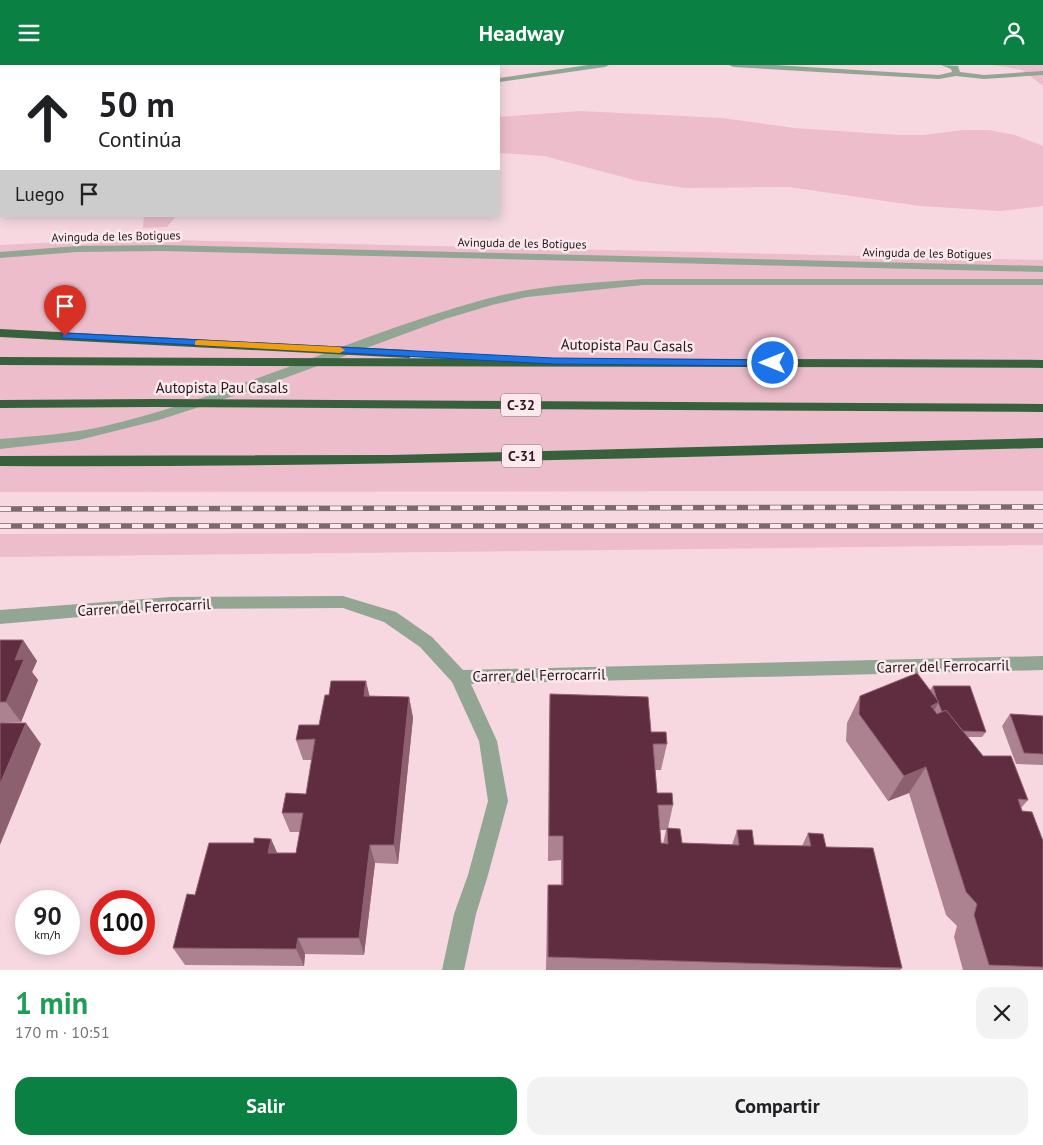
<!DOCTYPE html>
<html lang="es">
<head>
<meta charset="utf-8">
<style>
  :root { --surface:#fff; --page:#f2f2f2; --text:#202124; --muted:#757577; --accent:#0b8043 }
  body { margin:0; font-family:"PT Sans",sans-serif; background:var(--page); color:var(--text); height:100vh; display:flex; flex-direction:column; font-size:19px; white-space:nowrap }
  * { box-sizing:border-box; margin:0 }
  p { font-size:16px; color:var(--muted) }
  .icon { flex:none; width:28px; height:28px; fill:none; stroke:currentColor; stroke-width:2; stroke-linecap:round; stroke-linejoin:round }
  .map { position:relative; height:905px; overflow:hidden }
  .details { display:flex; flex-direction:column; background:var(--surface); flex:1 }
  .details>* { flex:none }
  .guide { position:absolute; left:0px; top:0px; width:500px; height:152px; box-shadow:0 2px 12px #0003; background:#fff; color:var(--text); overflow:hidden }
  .speed { position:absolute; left:15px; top:825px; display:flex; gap:10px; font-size:25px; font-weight:700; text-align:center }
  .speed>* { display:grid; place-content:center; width:65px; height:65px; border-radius:50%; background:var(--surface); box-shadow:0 2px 12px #0003; line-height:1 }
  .speed small { font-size:12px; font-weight:400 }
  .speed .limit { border:8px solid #d22; background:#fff; color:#111 }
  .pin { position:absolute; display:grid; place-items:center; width:42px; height:42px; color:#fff; margin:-51px -21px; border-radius:50% 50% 50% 0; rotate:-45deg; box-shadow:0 0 5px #0007 }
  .pin .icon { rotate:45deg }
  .me { position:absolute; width:55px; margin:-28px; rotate:270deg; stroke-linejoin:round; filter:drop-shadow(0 0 4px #0008) }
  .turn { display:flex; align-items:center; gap:18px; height:105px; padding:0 15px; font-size:22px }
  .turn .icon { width:65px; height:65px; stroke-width:2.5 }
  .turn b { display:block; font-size:35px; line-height:42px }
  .then { display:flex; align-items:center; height:48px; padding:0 15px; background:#0003; gap:10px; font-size:19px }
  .round { display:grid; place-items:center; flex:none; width:52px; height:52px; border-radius:15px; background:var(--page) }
  .head { display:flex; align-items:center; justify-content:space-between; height:85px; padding:0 15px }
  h1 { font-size:30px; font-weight:800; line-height:38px; color:#1e9e55 }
  .action { display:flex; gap:10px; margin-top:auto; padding:10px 15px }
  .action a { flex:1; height:58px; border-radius:15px; background:var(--accent); color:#fff; font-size:20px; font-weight:800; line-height:58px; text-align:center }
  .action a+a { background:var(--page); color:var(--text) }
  header { display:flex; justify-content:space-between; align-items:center; height:65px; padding:0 15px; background:var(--accent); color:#fff; font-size:22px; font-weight:800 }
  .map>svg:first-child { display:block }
  .green { fill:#edbdcc }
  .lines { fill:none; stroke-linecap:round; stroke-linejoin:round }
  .minor { fill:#92a693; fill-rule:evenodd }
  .highway { fill:#37613c; fill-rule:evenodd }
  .rail-casing { stroke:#7c686e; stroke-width:5.5 }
  .rail { stroke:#fce9ee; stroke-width:4; stroke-dasharray:11; stroke-linecap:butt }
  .wall { fill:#ac8290; fill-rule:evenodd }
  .shaded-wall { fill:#8d6070 }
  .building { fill:#602d40; stroke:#8d6070 }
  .route { fill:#1a73e8; stroke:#114b97 }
  .slow { fill:#f59e0b }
  .labels { text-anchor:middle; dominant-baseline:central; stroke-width:5; stroke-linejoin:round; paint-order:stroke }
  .far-street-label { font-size:12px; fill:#23181c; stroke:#fce9ee }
  .shield { fill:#fce9ee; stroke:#64575b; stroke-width:1 }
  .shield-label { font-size:14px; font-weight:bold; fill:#23181c }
  .street-label { font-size:15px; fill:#23181c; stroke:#fce9ee }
</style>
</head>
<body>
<header><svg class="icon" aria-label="menu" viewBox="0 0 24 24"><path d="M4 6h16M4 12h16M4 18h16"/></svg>Headway<svg class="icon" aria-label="person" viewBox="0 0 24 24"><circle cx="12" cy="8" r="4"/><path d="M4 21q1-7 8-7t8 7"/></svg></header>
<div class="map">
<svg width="1043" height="905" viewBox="0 0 1043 905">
  <rect width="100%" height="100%" fill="#f7d8e1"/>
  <g class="green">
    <polygon points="994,0 1043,0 1043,21 1022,5"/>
    <polygon points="580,46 722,53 794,63 898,70 923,70 963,65 989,65 1015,70 1043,81 1043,141 1000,146 920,141 789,122 685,123 638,116 544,91 499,88 499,52"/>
    <polygon points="144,151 176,151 167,162 143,163"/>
    <polygon points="129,174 1043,195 1043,426 0,427 0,180"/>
    <polygon points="312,468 1043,468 1043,480 0,492 0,469"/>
  </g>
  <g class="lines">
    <g class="minor">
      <polygon points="61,0 69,0 70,1 62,1"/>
      <polygon points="356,0 368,0 369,1 357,1"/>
      <polygon points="588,0 609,0 605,2 499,17 499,13"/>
      <polygon points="729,0 774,0 939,10 952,7 951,4 941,0 958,1 960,7 984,10 1043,6 1043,10 984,14 956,11 939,14 733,2"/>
      <polygon points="162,180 1043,201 1043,207 162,186 77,187 0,193 0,187 77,181"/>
      <path d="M643,214H1043V220H643L527,232L492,240L445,254L255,324L159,355L79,375L0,384V374C35,371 71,369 105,361C236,330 356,269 486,234C537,220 590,218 643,214Z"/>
      <polygon points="343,531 396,547 432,572 463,605 1043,591 1043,605 471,619 497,676 508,736 488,810 476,849 464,905 442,905 454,849 468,810 488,736 479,676 452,617 420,582 384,557 343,543 171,544 0,559 0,545 171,532"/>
    </g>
    <g class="highway">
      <polygon points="0,264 409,285 415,289 409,293 0,272"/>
      <path d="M0,292C348,294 695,293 1043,295V303C695,301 348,302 0,300Z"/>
      <polygon points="154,334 1043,339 1043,347 154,342 0,343 0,335"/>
      <path d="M1043,373V383C695,391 348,403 0,401V391L391,390Z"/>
    </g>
    <g class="rail-casing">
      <g id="rail">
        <polyline points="0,444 1043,442"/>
        <polyline points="0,461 1043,461"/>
      </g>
    </g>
    <use href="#rail" class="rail"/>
  </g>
  <g class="wall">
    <polygon points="0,575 23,575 37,596 32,607 38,615 21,657 0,658"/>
    <polygon points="933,621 986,667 982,672 968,672 983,691 1028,735 1021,743 1022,746 1043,776 1043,905 963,905 954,872 957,861 946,850 909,728 888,736 846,676 847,658 860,631 930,625"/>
    <path d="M550,629L667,679L661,705H655L657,728L673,740L668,763L682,778L732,780L737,765L754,780L802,781L808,768L826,782L902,903L900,905H546L547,843L548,820H561V795L548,796L549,656ZM660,765H666L663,779L661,778Z"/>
    <polygon points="370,631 409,632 413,653 398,799 375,798 364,890 305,889 304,901 185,900 173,883 195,830 254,778 271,774 277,788 296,788 300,767 290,767 282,748 306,729 312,695 303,695 296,675 319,660"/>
    <polygon points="1010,649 1043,651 1043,700 1016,699 1002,661"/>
  </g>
  <g class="shaded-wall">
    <polygon points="23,575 37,596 32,607 38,615 21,657 6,637 15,595"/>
    <polygon points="366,616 371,637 364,631"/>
    <polygon points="409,632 413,653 398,799 394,780"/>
    <polygon points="939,637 923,664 931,641"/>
    <polygon points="26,658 41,679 0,780 0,719"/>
    <polygon points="926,702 909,728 888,736 904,711"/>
    <polygon points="271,774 279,792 268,788"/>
    <polygon points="370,780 375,798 364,890 359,873"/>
    <polygon points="298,873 305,889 304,901 296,884"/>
  </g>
  <g class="building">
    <polygon points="0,575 23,575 15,595 24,594 6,637 0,637"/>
    <polygon points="917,608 939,637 931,641 937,649 946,645 983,691 1011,691 1028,735 1018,734 1022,746 1032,747 1043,776 1043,902 989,900 974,850 977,839 966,827 926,702 904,711 859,649 860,631"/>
    <polygon points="331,616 366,616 364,631 409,632 394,780 370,780 359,873 298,873 296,884 173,883 187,829 195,830 209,778 254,778 254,773 271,774 268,788 296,788 303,748 282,748 286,728 306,729 315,674 296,675 299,660 319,660 325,630 329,630"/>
    <polygon points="933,621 970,621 986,667 963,666 946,645 942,647 938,637 939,637 937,635"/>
    <polygon points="550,629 648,632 651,667 666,667 667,679 653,679 657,728 672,728 673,740 658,740 661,778 668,779 667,763 680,764 682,778 739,780 737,765 752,765 754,780 811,781 808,768 823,769 826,782 873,783 902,903 548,892 548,820 563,820 563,771 549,771"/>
    <polygon points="1010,649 1043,651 1043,689 1024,688"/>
    <polygon points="0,658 26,658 0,719"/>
  </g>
  <polygon class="route" points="65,268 553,293 773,295 778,298 773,301 553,299 62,273 62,269"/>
  <polygon class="slow" points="198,275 340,282 345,285 340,288 195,280 195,276"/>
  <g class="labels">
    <g class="far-street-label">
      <text transform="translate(116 171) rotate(-1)">Avinguda de les Botigues</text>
      <text transform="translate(522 178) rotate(1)">Avinguda de les Botigues</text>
      <text transform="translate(927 188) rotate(1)">Avinguda de les Botigues</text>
    </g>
    <g class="shield">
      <rect x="501" y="328.5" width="40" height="23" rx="4"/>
      <rect x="502" y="379.5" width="40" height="23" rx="4"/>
    </g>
    <g class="shield-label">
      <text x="521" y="340">C-32</text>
      <text x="522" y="391">C-31</text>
    </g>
    <g class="street-label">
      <text transform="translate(627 280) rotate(1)">Autopista Pau Casals</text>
      <text x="222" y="322">Autopista Pau Casals</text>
      <text transform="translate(144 542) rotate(-3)">Carrer del Ferrocarril</text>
      <text transform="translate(943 601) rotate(-1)">Carrer del Ferrocarril</text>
      <text transform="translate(539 610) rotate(-1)">Carrer del Ferrocarril</text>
    </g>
  </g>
</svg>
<div class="speed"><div>90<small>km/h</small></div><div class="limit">100</div></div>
<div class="pin" style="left:65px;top:271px;background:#d93025"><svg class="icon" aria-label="arrive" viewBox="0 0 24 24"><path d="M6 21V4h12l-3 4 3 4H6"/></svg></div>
<svg class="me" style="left:773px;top:298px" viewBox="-20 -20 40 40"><circle r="17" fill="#1a73e8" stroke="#fff" stroke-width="3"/><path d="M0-11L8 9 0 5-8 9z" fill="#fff"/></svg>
<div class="guide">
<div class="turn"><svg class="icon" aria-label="ahead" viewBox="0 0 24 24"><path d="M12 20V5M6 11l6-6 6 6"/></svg><div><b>50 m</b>Continúa</div></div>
<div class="then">Luego<svg class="icon" aria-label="arrive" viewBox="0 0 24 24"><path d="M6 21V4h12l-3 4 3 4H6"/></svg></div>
</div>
</div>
<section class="details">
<div class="head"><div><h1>1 min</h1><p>170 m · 10:51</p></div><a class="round"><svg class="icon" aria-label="close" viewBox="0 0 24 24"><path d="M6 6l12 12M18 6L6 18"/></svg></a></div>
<div class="action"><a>Salir</a><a>Compartir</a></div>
</section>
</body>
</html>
